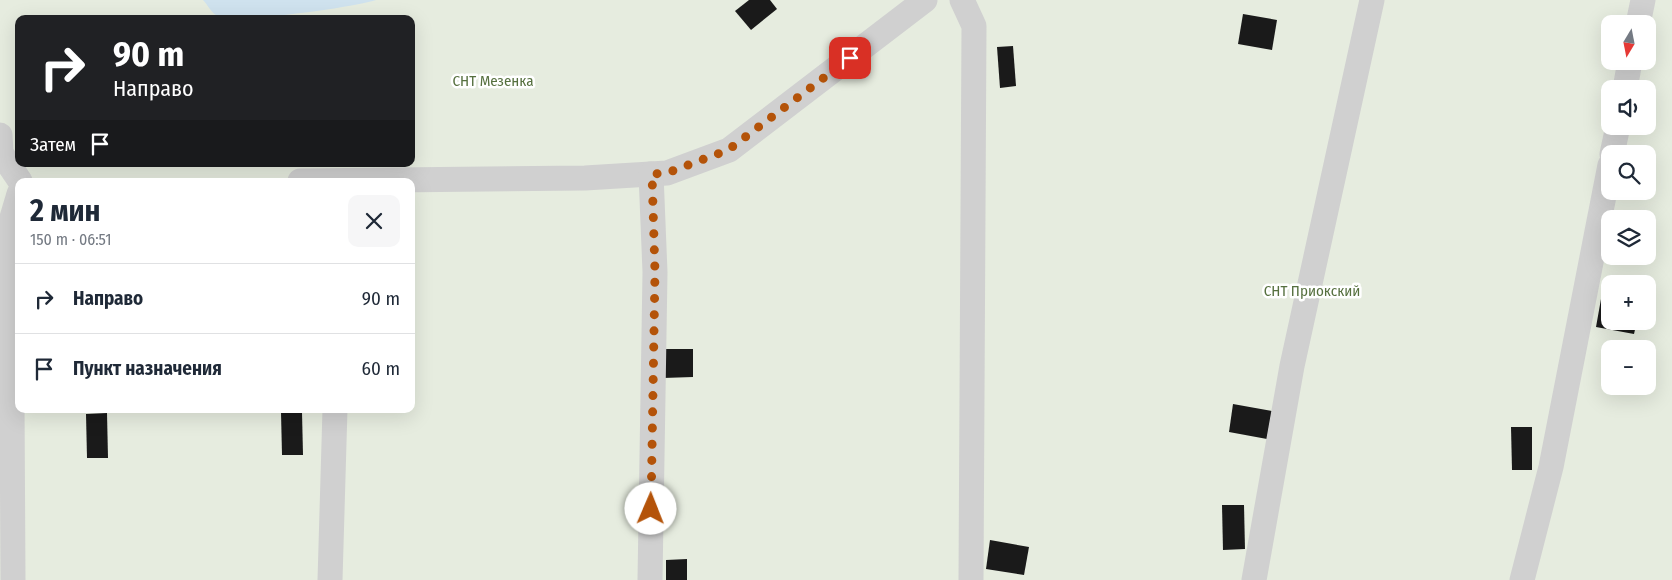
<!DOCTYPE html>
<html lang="ru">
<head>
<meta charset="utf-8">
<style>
  :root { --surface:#fff; --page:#f6f6f7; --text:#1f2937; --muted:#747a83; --line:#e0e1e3 }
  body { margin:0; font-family:"Fira Sans Condensed",sans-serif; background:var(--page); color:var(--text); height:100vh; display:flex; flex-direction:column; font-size:19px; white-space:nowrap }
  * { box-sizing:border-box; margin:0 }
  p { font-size:16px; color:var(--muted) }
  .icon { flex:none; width:28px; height:28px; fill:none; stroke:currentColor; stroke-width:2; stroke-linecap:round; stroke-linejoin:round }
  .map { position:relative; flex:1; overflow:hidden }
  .sheet { position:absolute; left:15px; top:178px; width:400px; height:235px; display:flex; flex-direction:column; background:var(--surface); border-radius:10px; box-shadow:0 5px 20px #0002 }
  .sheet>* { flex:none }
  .top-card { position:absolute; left:15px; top:15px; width:400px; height:152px; border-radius:10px; box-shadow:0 5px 20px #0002; background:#202124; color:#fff; overflow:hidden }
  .needle { width:32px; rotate:190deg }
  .buttons { position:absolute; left:1601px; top:15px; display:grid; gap:10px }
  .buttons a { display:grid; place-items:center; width:55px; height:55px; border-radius:10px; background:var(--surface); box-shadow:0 5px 20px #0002; font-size:25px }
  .pin { position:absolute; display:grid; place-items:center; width:42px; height:42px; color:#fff; margin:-21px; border-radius:10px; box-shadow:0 2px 8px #0006 }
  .me { position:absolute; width:55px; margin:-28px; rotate:1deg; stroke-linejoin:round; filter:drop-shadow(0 0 4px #0008) }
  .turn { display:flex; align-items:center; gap:18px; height:105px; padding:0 15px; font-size:22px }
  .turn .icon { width:65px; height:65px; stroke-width:2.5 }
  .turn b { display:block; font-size:35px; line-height:42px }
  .then { display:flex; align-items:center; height:48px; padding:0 15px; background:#0003; gap:10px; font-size:19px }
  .round { display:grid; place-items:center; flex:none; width:52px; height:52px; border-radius:10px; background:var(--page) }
  .summary { display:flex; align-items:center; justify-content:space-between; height:85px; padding:0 15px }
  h1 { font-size:30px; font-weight:700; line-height:38px }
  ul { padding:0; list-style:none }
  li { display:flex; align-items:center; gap:15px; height:70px; padding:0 15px; border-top:1px solid var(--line) }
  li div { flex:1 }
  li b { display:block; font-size:19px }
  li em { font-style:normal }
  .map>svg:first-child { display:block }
  .green { fill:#e6ecdf; fill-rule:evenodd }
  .water { fill:#cfe2ee }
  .building { fill:#1a1a1a }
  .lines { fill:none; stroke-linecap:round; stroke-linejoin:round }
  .street { stroke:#d0d0d0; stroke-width:25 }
  .route { stroke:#b45309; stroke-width:9; stroke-dasharray:0 16.2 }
  .labels { text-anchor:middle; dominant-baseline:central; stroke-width:5; stroke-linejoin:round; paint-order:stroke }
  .park-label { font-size:15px; fill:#56703f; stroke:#fff }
</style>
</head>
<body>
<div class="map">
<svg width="1672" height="580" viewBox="0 0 1672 580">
  <rect width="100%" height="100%" fill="#fff"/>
  <path class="green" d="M0,0H1672V580H0ZM19,19H411V164H19ZM1610,24H1648V61H1610ZM1610,89H1648V126H1610ZM1610,154H1648V191H1610ZM19,181H411V409H19ZM1610,219H1648V256H1610ZM1610,284H1648V321H1610ZM1610,349H1648V386H1610Z"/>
  <path class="water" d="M203,0H376C355,7 232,25 216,15C211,12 207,4 203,0Z"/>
  <g class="building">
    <polygon points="749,0 770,0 777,9 751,30 735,11"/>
    <polygon points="1243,14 1277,20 1272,50 1238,44"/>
    <polygon points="1013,46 1016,86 1000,88 997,47"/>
    <polygon points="1601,299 1610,301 1610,321 1637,321 1634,334 1596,327"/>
    <polygon points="663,349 693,349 693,377 663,378"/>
    <polygon points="1233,404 1272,411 1267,439 1229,432"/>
    <polygon points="281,412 302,412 303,455 282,455"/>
    <polygon points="107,413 108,458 87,458 86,414"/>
    <polygon points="1511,427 1532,427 1532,470 1512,470"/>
    <polygon points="1222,505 1244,505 1245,549 1223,550"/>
    <polygon points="990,540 1029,547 1024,575 986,569"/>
    <polygon points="687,559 687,580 666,580 666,560"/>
  </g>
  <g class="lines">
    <g class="street">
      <polyline points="962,0 974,26 971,580"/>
      <polyline points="1638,24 1643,0"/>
      <polyline points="1625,89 1630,61"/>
      <polyline points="0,135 1,153 20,181"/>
      <polyline points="1612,154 1618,126"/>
      <polyline points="300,181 585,178 667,173 729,150 925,0"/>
      <polyline points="13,580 11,221 19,194"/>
      <polyline points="330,580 335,409"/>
      <polyline points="650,580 655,272 651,174"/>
      <polyline points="1254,580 1292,366 1372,0"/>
      <polyline points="1522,580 1551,467 1610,165"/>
    </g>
  </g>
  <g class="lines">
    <polyline class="route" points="651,509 655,272 652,174 667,173 728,150 850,58"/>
  </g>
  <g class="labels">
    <g class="park-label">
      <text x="493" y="81">СНТ Мезенка</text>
      <text x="1312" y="291">СНТ Приокский</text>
    </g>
  </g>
</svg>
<div class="buttons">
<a><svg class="needle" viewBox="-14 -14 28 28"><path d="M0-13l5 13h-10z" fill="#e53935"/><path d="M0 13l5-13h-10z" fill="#747a83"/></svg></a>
<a><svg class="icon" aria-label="sound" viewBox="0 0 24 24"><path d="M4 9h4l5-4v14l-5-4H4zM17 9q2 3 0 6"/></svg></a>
<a><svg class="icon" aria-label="search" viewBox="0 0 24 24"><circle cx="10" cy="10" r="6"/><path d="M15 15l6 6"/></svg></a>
<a><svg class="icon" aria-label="layers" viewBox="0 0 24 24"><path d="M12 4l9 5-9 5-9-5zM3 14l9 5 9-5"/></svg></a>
<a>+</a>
<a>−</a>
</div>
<div class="pin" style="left:850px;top:58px;background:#d93025"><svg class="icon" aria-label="arrive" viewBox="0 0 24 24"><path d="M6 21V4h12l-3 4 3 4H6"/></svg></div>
<svg class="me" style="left:651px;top:509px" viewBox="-20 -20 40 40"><circle r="19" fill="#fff"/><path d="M0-13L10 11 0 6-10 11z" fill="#b45309"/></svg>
<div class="top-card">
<div class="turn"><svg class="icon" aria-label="right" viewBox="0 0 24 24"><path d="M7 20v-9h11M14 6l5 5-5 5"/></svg><div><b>90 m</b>Направо</div></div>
<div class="then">Затем<svg class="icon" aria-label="arrive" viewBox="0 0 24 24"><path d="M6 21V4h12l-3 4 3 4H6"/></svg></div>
</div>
<section class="sheet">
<div class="summary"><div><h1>2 мин</h1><p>150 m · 06:51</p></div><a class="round"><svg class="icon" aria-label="close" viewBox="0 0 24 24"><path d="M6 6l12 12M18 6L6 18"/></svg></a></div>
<ul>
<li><svg class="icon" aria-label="right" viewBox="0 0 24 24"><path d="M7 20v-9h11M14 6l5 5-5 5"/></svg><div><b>Направо</b></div><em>90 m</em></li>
<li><svg class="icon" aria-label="arrive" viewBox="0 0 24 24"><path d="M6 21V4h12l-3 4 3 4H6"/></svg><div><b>Пункт назначения</b></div><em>60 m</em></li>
</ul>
</section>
</div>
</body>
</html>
